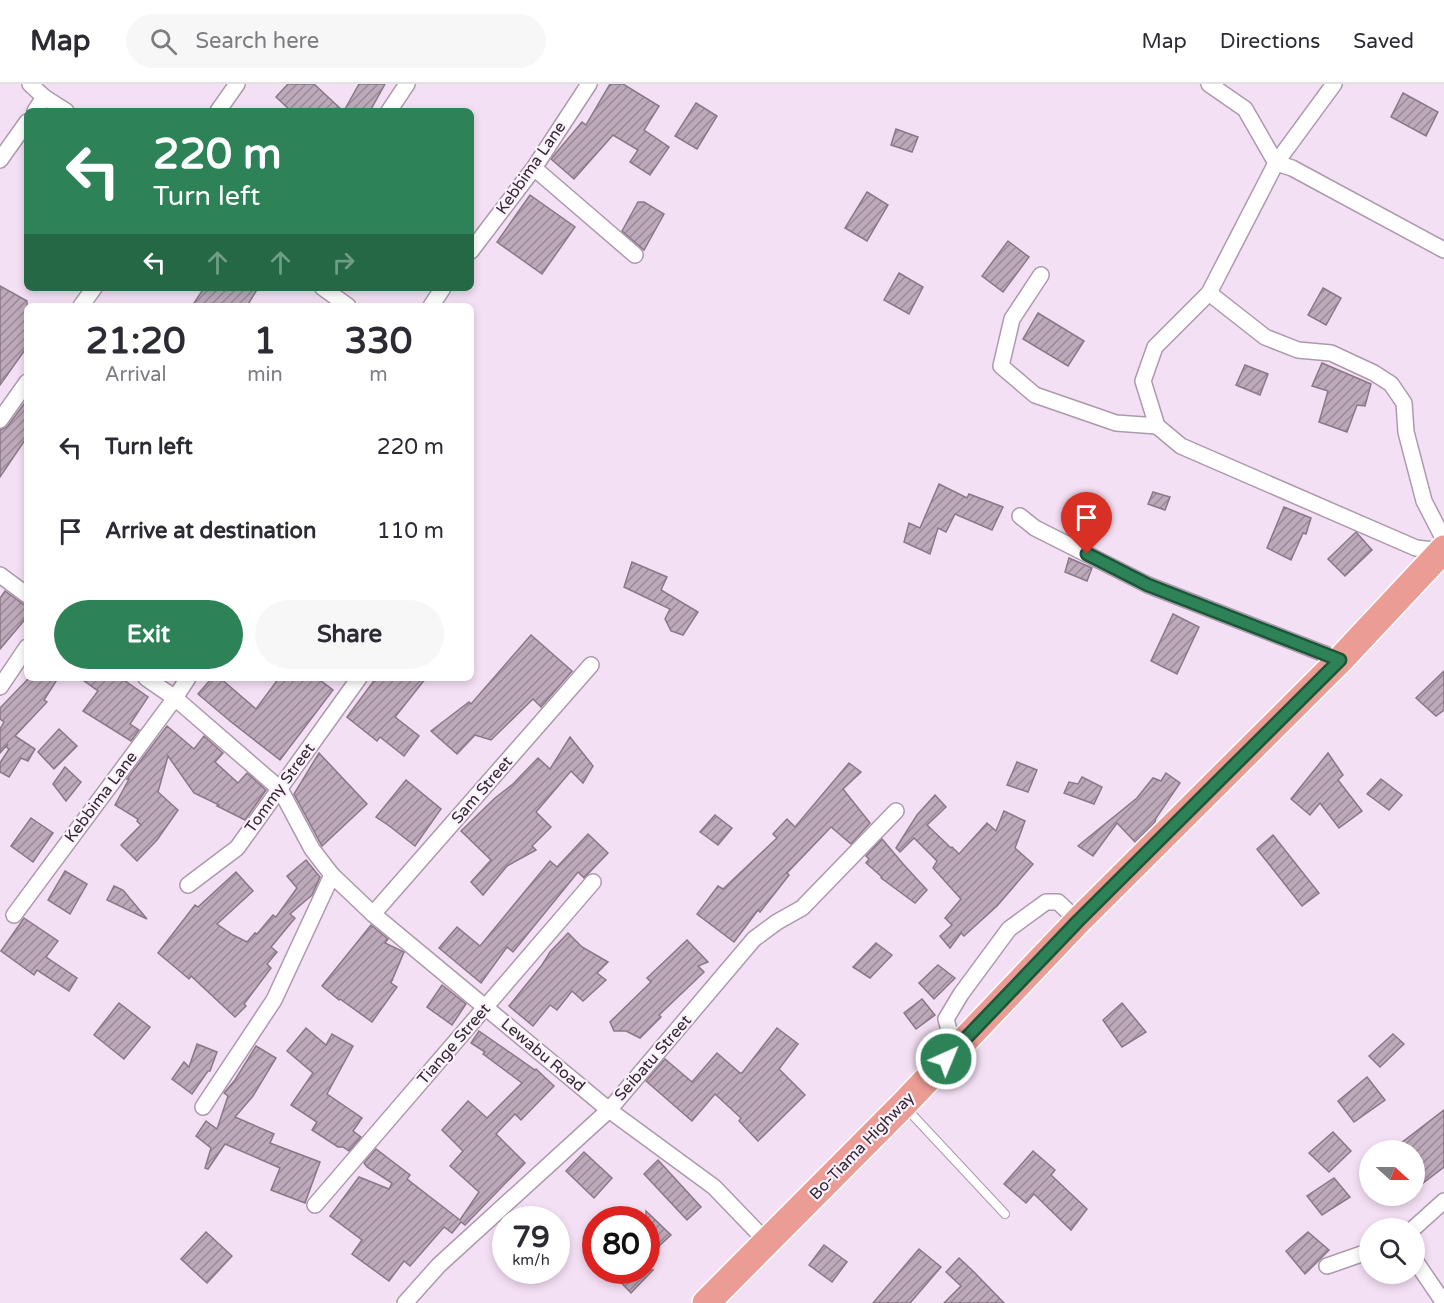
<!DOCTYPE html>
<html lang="en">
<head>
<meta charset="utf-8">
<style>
  :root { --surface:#fff; --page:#f7f7f7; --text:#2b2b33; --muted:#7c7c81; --line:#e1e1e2; --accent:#2d8357 }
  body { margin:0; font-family:"Varela Round",sans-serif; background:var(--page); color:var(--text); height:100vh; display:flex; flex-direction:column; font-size:22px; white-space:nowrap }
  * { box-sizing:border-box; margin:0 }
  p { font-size:20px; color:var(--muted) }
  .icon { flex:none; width:33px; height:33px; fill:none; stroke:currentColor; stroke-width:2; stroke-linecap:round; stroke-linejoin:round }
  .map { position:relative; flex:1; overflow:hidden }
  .sheet { position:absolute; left:24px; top:219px; width:450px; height:378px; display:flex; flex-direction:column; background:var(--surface); border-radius:9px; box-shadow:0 3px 9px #0003 }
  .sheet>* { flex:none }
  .banner { position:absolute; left:24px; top:24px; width:450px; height:183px; border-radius:9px; box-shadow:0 3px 9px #0003; background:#2d8357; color:#fff; overflow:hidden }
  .needle { width:39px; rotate:111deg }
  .fabs { position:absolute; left:1359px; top:1056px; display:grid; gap:12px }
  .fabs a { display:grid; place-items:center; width:66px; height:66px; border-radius:50%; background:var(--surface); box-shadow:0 3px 9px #0003; font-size:30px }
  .speed { position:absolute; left:492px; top:1122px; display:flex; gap:12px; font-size:30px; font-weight:700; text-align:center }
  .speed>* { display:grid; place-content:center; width:78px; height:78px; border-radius:50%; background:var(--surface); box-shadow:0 3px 9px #0003; line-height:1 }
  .speed small { font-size:15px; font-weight:400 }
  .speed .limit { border:9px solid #d22; background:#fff; color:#111 }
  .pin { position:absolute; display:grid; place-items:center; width:51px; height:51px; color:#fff; margin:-62px -26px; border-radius:50% 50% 50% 0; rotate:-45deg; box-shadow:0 0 6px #0007 }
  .pin .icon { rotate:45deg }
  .me { position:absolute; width:66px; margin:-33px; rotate:44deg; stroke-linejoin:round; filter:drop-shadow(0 0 4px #0008) }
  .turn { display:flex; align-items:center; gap:21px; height:126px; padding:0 30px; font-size:27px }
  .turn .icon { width:78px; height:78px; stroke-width:2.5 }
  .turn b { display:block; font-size:42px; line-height:51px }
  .lanes { display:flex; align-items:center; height:57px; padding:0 30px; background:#0003; justify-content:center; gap:30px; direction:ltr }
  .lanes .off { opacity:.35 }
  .eta { display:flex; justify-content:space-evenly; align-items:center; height:102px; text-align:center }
  .eta b { font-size:36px; font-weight:700; line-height:42px }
  .cta { display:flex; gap:12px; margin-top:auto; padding:12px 30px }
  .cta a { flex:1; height:69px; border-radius:36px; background:var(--accent); color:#fff; font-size:24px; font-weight:700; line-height:69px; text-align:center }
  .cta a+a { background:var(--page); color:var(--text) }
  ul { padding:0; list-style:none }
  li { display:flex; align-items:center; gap:18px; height:84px; padding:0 30px }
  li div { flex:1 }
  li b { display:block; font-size:22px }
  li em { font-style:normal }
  header { display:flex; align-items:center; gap:36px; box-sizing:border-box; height:84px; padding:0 30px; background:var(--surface); border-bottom:2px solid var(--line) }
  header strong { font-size:28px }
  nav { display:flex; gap:33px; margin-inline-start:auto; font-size:21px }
  .search { width:420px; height:54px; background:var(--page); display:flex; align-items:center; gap:15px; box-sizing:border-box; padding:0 21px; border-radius:33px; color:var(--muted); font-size:22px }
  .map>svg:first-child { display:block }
  .building { fill:url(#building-hatch); stroke:#8a7788; stroke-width:1.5 }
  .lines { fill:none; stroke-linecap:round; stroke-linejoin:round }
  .lane-casing { stroke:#ac9aac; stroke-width:10 }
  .street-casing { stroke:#ac9aac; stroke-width:18 }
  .highway-casing { stroke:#fff; stroke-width:30 }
  .lane { stroke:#fff; stroke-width:8 }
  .street { stroke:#fff; stroke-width:15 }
  .highway { stroke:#eb9c94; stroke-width:27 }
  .route-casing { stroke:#1d5539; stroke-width:15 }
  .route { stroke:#2d8357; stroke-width:10 }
  .labels { text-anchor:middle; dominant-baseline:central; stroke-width:4.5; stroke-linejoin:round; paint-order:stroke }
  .street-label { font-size:16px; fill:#312a31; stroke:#fcf1fd }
</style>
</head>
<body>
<header>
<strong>Map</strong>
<div class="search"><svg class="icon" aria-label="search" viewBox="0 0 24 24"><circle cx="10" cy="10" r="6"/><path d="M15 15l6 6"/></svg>Search here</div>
<nav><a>Map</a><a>Directions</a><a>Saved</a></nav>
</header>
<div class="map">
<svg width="1444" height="1219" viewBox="0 0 1444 1219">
  <defs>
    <pattern id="building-hatch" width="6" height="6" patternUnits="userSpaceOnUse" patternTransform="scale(1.5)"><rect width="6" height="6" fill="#bda9ba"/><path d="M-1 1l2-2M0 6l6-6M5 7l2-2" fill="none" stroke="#9a8a98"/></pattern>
  </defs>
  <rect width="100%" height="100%" fill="#f4e0f4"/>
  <g class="building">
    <polygon points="288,0 314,0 343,27 291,27 276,13"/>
    <polygon points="359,0 385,0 370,27 344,27"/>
    <polygon points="610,0 623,0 659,22 644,46 669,63 650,91 630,78 638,66 613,51 574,95 551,75 582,38 586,41"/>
    <polygon points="1403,9 1438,28 1426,52 1391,33"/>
    <polygon points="696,19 717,32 697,65 675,52"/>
    <polygon points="896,45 918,53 912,68 891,61"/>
    <polygon points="867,108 888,121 867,157 845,144"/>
    <polygon points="530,111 575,143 542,190 497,158"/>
    <polygon points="638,118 644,118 664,130 644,166 622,147"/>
    <polygon points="1008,157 1029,173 1003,208 982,192"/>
    <polygon points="899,189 923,203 909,230 884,216"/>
    <polygon points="0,202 27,217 27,263 0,301"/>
    <polygon points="204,204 258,204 247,222 192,222"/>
    <polygon points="1323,204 1341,214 1326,241 1308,231"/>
    <polygon points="1038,229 1084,257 1068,282 1023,255"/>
    <polygon points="1322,279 1371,300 1365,322 1357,321 1347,348 1319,338 1328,307 1312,302"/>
    <polygon points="1245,281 1268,290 1260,311 1236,301"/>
    <polygon points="27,316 27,353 0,393 0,346 7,343"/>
    <polygon points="939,400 967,414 969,410 1003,423 992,446 955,430 946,448 938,444 930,470 904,458 909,439 920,444"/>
    <polygon points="1153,408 1170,413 1165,426 1148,420"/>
    <polygon points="1284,423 1311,434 1306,450 1303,449 1291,476 1267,464"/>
    <polygon points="1356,448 1372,466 1345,492 1328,475"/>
    <polygon points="1069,474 1092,484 1087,497 1065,488"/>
    <polygon points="632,478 667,493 661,506 698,528 683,551 671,547 665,535 670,525 624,503"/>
    <polygon points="5,507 27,523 27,533 0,565 0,514"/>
    <polygon points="1173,530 1199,543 1177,590 1151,577"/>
    <polygon points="531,551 572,587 541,623 533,615 491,656 475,651 457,670 431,647 469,618 471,620"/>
    <polygon points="1444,587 1444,626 1436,632 1416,614"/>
    <polygon points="29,594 58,594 44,616 47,618 15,652 35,665 28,677 21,674 9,693 0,688 0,679 9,665 6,663 8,660 0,669 0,645 4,638 0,635 0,624"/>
    <polygon points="80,594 121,594 148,613 130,640 139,646 131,657 83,627 98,607"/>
    <polygon points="212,594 220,594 256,625 279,594 317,594 333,606 280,676 230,637 198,610"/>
    <polygon points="376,594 426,594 395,633 419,652 404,672 380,653 377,657 347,633"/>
    <polygon points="167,642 194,665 204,652 223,669 215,678 238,699 247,689 266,706 245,736 217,722 219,721 194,709 168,672 158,708 178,726 157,756 137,777 121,761 141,741 137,737 138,735 115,721 129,695 127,695"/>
    <polygon points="59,645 77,662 54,685 38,668"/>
    <polygon points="570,653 593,682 583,699 571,687 536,728 551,743 532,762 536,766 507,782 483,811 471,798 491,776 461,747 495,714 513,700 538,674 550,685"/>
    <polygon points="319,669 367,720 322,762 294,710"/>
    <polygon points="1328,669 1343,691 1338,696 1362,727 1339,744 1320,719 1310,731 1291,715"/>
    <polygon points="1017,678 1037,686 1028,708 1007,701"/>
    <polygon points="849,679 861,688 843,705 870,739 851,760 831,743 787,789 789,791 760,828 758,826 734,858 697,830 718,802 723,805 777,754 773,750 787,735 795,743"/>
    <polygon points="65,683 81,698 66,717 53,700"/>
    <polygon points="1166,689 1180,699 1156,734 1155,738 1135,758 1117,739 1093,772 1078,762 1137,714 1153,694 1161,697"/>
    <polygon points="1082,693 1102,703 1094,720 1064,709 1069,698 1078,700"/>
    <polygon points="1381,695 1402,711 1389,726 1367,710"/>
    <polygon points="406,696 441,725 415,762 388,741 376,733"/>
    <polygon points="935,711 946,723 927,741 951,764 952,763 959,770 987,739 996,747 1004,727 1025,737 1015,764 1033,780 997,822 964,852 961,849 950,864 940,852 952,841 945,834 961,815 933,784 937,777 914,754 900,768 896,764 917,731"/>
    <polygon points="715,731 732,744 718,761 700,748"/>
    <polygon points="31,734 53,749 33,778 11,762"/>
    <polygon points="588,750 608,769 584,794 578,788 513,868 507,863 481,899 439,864 457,843 480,862 550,777 557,783"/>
    <polygon points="1273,751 1319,809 1302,822 1257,765"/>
    <polygon points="882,755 904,781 927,806 915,819 881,794 882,793 866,779 869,775 866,772"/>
    <polygon points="306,776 320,793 312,811 290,830 295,834 271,863 277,868 267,880 271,884 244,920 246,922 235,933 191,892 189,895 158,869 195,821 198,823 236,788 253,807 217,840 233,851 247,858 255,849 257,850 273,831 276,833 297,804 287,792"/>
    <polygon points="65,787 87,800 70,830 48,816"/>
    <polygon points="114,802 123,806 147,835 107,816"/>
    <polygon points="24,834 58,857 46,873 77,894 69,907 37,886 34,891 1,867"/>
    <polygon points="371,841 388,855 385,859 404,868 391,899 397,903 372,938 340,915 339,916 322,902"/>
    <polygon points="568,849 582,863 608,878 597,889 606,896 583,917 572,907 557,926 550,921 533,942 509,922 542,881 550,868"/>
    <polygon points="687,856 708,878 698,882 704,888 659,931 661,933 640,954 626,947 614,947 610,938 651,898 647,894"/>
    <polygon points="876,859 892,871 870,894 853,883"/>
    <polygon points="938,881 955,894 934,915 919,899"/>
    <polygon points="442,901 466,920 452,941 427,923"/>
    <polygon points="922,915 935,931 916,945 904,929"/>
    <polygon points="119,919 150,943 124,975 94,951"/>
    <polygon points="1122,919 1146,948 1122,963 1103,936"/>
    <polygon points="306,944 326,961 332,950 353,962 327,1010 362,1034 353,1047 361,1053 349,1067 343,1063 338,1063 312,1046 317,1038 291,1021 313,989 287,967"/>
    <polygon points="777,944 798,960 779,985 805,1011 758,1057 739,1037 741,1034 715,1010 692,1037 646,997 665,975 692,998 717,969 740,989 742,989"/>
    <polygon points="479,947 535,986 536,985 554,1002 521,1036 515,1030 496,1050 525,1079 465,1141 461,1138 452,1149 444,1143 410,1182 404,1177 389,1197 352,1170 362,1156 330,1132 359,1093 389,1105 392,1099 367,1083 364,1079 376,1065 410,1091 407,1095 460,1136 479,1108 450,1082 463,1067 442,1046 468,1017 487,1034 522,999 483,970 485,968 471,959"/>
    <polygon points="1393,950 1404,960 1380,983 1369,972"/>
    <polygon points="197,960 217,968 210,987 208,987 192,1010 172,995 184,978 189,983"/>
    <polygon points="256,962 276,974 253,1012 235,1033 274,1050 270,1059 320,1078 305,1119 271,1106 280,1084 225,1060 208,1085 205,1084 211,1064 196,1052 206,1037 217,1045 228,1012 224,1009 235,996"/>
    <polygon points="1367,993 1385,1016 1354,1038 1338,1017"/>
    <polygon points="1444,1026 1444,1083 1414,1106 1414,1066 1392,1066"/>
    <polygon points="1333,1048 1351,1067 1329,1088 1309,1069"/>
    <polygon points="1033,1067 1055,1086 1051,1091 1087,1125 1071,1146 1034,1110 1026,1119 1004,1100"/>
    <polygon points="584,1068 612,1094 594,1114 566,1087"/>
    <polygon points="658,1076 701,1123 687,1136 644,1090"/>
    <polygon points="1334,1094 1350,1113 1322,1131 1307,1112"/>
    <polygon points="646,1127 671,1151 646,1174"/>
    <polygon points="206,1148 232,1172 207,1199 181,1175"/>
    <polygon points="1308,1148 1329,1166 1305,1190 1286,1167"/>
    <polygon points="824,1161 847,1178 832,1198 809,1181"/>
    <polygon points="919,1165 941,1183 910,1219 873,1219"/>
    <polygon points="959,1174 973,1187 1004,1219 944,1219 961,1202 946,1188"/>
    <polygon points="609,1186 653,1186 631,1209"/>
  </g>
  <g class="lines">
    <g class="lane-casing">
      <polyline id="lane" points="906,1024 1005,1130"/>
    </g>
    <g class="street-casing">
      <g id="street">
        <polyline points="30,0 44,13 66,27"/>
        <polyline points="1209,0 1245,25 1276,79 1334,0"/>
        <polyline points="35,27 44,13"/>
        <polyline points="218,27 237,0"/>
        <polyline points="389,27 407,0"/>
        <polyline points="0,76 27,38"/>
        <polyline points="534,84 635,171"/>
        <polyline points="471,167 534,84 589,0"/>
        <polyline points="1041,191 1012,235 1001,282 1035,311 1116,339 1157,342"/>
        <polyline points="323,204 348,222"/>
        <polyline points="1209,209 1265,253 1298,266 1331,269 1374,289 1391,300 1404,319 1406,348 1424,417 1441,450 1444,452"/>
        <polyline points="81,222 94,204"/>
        <polyline points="431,222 443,204"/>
        <polyline points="0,336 27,298"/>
        <polyline points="1020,432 1035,444 1148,501 1340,576"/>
        <polyline points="1442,467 1416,464 1181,362 1157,342 1143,297 1155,263 1209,209 1276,79 1292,84 1444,166"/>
        <polyline points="0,491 27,511"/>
        <polyline points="146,594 175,614 280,705 312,765 332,791 373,830 609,1026 714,1103 767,1158"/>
        <polyline points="0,603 27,563"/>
        <polyline points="188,801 237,764 359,594"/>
        <polyline points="373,830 591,581"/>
        <polyline points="14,831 175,614 188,594"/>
        <polyline points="961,959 949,946 946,935 961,910 1009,845 1046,818 1058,818 1078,837"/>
        <polyline points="203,1023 274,916 332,791"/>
        <polyline points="315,1121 593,798"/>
        <polyline points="1414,1144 1444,1117"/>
        <polyline points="1414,1175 1444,1219"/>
        <polyline points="1327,1182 1370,1167"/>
        <polyline points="405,1219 439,1181 609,1026 754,855 777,838 802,824 896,727"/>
      </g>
    </g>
    <g class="highway-casing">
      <polyline id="highway" points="706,1219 903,1021 1078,837 1340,576 1444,465"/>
    </g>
    <use href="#lane" class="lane"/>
    <use href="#street" class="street"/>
    <use href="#highway" class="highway"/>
  </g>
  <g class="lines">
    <g class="route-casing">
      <polyline id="route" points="946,975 1078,837 1340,576 1148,501 1087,470"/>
    </g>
    <use href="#route" class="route"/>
  </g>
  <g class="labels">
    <g class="street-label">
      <text transform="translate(531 84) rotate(-55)">Kebbima Lane</text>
      <text transform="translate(280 704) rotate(-54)">Tommy Street</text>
      <text transform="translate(482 706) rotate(-49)">Sam Street</text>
      <text transform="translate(101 713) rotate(-53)">Kebbima Lane</text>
      <text transform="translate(454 960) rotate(-49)">Tiange Street</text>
      <text transform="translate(543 971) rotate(40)">Lewabu Road</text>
      <text transform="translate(653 974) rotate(-49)">Seibatu Street</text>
      <text transform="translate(862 1062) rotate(-46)">Bo-Tiama Highway</text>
    </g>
  </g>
</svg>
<div class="fabs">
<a><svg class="needle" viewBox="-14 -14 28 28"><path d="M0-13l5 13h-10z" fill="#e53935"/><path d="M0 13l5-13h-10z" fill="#7c7c81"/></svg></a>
<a><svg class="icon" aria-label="search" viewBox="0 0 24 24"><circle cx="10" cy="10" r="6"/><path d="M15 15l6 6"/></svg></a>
</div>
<div class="speed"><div>79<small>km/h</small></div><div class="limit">80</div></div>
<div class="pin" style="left:1087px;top:470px;background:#d93025"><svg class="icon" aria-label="arrive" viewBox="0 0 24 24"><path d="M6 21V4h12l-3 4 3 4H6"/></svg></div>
<svg class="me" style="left:946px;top:975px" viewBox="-20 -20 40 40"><circle r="17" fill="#2d8357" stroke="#fff" stroke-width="3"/><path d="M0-11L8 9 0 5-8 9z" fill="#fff"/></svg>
<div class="banner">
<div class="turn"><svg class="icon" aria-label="left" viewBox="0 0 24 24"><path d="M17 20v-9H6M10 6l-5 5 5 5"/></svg><div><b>220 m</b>Turn left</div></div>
<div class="lanes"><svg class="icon" aria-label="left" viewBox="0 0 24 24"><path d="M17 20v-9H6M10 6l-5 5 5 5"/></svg><svg class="icon off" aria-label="ahead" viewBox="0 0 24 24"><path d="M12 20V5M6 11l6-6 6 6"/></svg><svg class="icon off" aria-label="ahead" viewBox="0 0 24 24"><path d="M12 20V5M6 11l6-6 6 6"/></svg><svg class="icon off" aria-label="right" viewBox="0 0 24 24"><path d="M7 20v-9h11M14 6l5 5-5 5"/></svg></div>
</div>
<section class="sheet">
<div class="eta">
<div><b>21:20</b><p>Arrival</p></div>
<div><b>1</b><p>min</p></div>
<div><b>330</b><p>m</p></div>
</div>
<ul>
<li><svg class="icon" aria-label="left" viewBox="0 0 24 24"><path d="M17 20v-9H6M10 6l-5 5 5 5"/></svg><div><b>Turn left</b></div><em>220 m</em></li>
<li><svg class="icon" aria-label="arrive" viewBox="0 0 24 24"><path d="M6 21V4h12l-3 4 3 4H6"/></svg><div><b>Arrive at destination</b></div><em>110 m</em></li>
</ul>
<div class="cta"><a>Exit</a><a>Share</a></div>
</section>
</div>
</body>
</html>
